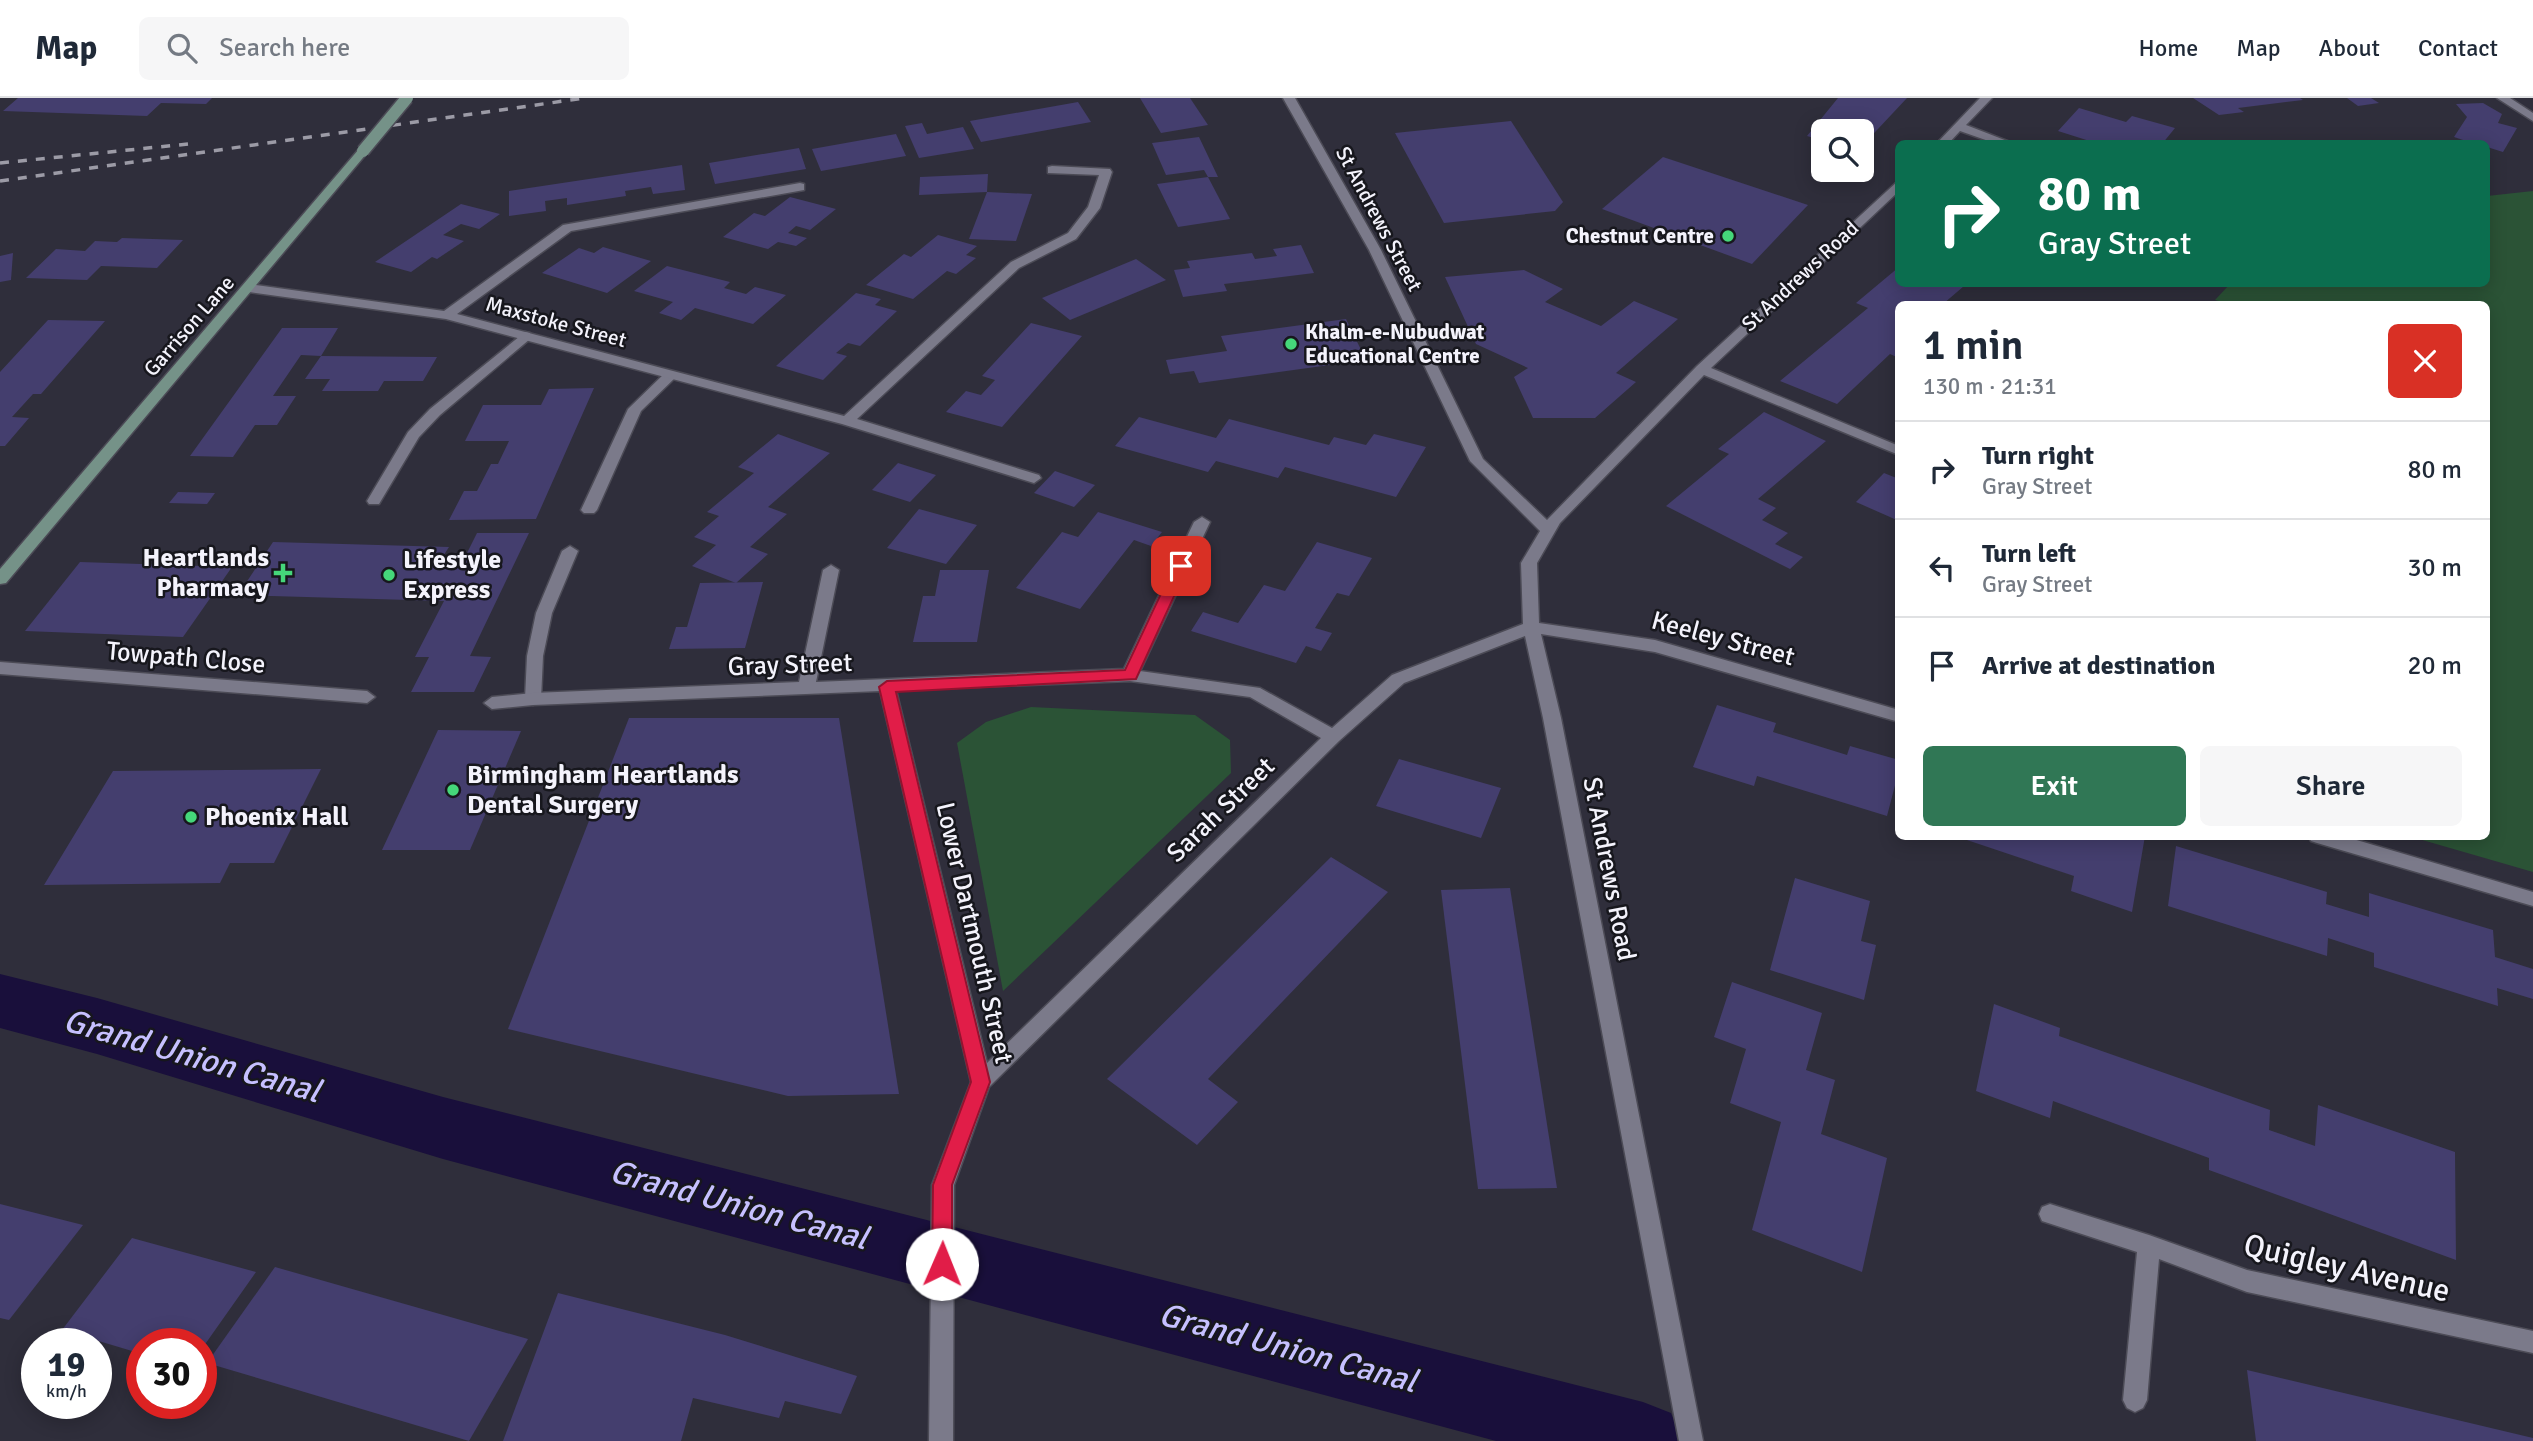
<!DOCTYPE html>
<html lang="en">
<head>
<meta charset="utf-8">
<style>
  :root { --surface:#fff; --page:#f6f6f7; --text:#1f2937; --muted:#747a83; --line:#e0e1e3; --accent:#307755 }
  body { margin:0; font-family:Signika,sans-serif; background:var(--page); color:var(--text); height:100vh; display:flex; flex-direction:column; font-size:26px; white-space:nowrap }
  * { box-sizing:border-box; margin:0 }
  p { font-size:23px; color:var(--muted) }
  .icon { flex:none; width:38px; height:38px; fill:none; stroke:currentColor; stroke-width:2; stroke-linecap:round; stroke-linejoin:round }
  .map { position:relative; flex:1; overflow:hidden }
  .details { position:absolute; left:1895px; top:203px; width:595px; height:539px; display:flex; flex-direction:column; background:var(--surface); border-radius:10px; box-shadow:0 4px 18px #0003 }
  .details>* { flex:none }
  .guide { position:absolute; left:1895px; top:42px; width:595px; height:147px; border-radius:10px; box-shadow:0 4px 18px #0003; background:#0b6e4f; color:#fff; overflow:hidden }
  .controls { position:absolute; left:1811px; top:21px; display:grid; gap:14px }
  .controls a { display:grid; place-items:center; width:63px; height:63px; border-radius:10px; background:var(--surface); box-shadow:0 4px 18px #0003; font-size:35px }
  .speed { position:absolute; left:21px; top:1230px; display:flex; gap:14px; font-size:35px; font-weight:700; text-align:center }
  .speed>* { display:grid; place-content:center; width:91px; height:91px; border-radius:50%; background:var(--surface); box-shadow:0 4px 18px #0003; line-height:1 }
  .speed small { font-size:18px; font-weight:400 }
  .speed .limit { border:10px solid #d22; background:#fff; color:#111 }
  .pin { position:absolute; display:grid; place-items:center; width:60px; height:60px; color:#fff; margin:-30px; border-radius:14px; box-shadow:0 4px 10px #0006 }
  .me { position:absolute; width:77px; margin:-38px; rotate:1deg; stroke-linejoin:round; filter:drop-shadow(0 0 5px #0008) }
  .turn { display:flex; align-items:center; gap:24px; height:147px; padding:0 28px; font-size:32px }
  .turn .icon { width:91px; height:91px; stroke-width:2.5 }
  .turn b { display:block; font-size:49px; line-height:60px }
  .round { display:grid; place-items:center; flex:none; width:74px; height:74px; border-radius:10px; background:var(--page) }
  .headline { display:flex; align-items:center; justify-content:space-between; height:119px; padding:0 28px }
  h1 { font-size:42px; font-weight:600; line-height:52px }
  .primary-button { display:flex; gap:14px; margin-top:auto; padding:14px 28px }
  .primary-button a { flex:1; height:80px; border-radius:10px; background:var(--accent); color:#fff; font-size:28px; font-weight:600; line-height:80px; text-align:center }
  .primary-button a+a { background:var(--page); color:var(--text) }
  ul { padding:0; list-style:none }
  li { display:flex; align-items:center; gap:21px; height:98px; padding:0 28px; border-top:2px solid var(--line) }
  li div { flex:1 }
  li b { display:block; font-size:26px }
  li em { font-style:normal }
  header { display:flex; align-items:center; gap:42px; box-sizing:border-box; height:98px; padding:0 35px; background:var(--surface); border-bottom:2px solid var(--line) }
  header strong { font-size:33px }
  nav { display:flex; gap:38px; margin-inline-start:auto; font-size:24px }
  .search { width:490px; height:63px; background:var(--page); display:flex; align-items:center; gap:18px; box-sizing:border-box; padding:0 24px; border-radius:10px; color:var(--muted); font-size:26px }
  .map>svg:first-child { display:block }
  .green { fill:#2b5336 }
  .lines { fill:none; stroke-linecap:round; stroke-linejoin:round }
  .canal { fill:#190f3b; fill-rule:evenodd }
  .building { fill:#443e6e }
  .lane-casing { stroke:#4c4b56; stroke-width:3 }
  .street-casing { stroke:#4c4b56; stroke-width:3 }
  .secondary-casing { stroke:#4c4b56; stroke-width:3 }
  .lane { fill:#7b7a8a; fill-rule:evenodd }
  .street { fill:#7b7a8a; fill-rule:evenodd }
  .secondary { fill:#759288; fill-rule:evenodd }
  .rail { stroke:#9c9ba6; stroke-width:3.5; stroke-dasharray:9 9; stroke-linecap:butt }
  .secondary-bridge-casing { stroke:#4c4b56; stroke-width:15; stroke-linecap:butt }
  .secondary-bridge { stroke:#759288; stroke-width:12 }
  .route { fill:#e11d48; stroke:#92132f; stroke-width:2 }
  .poi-dot { fill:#45d77a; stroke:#17171d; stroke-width:2.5 }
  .labels { text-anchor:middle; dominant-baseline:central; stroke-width:5; stroke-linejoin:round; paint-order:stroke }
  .far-street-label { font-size:21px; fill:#f4f3fc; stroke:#17171d }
  .far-poi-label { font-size:21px; font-weight:bold; fill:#f4f3fc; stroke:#17171d; text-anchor:end }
  .poi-label { font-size:26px; font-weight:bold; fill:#f4f3fc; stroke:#17171d; text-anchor:start }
  .street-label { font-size:26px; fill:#f4f3fc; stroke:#17171d }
  .near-street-label { font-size:32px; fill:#f4f3fc; stroke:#17171d }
  .near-water-label { font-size:33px; font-style:italic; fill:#c6c0ff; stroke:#17171d }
</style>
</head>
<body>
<header>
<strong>Map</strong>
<div class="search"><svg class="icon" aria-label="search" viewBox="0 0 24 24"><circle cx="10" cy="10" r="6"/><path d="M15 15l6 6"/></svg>Search here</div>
<nav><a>Home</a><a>Map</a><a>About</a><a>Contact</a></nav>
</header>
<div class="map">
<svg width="2533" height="1343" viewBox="0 0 2533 1343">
  <rect width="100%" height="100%" fill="#2f2e3b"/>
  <g class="green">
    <polygon points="2533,93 2533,774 2412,739 2487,738 2487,206 2230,206 2215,202 2230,186 2487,186 2487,98"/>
    <polygon points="1031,609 1195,617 1230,642 1231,675 1003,893 957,645 986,624"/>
  </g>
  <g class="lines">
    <polygon class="canal" points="0,876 97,900 443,999 1643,1304 1671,1315 1682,1343 1496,1343 443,1061 97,956 0,930"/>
  </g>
  <g class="building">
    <polygon points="18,0 212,0 206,6 161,5 147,18 3,13"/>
    <polygon points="1140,0 1190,0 1208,27 1161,35"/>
    <polygon points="1838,0 1907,0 1862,48 1862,33 1824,33 1824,43 1807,38"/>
    <polygon points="2193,0 2300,0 2303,2 2238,10 2244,14 2219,17"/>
    <polygon points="2347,0 2371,0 2379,5 2358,8"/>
    <polygon points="1078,4 1091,24 981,44 970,23"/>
    <polygon points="2483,5 2502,16 2498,25 2517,30 2503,54 2487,49 2487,46 2475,46 2454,39 2467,19 2456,6"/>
    <polygon points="2079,10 2126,24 2132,18 2175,30 2162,46 2099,46 2058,33"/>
    <polygon points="1511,23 1563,104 1555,113 1444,125 1395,35"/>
    <polygon points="922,25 927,36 963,29 974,51 919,60 905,28"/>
    <polygon points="896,36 906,58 821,73 812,51"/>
    <polygon points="1199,39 1218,79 1208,79 1204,72 1166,77 1152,45"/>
    <polygon points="799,50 806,71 715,86 709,65"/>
    <polygon points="1663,59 1808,107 1752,166 1602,111"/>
    <polygon points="682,67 685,92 653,96 651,89 625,93 626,98 567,107 567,100 545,103 546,113 509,118 509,93"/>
    <polygon points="988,76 987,94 919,97 920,79"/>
    <polygon points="1208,79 1230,121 1178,129 1157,86"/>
    <polygon points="987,94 1032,96 1016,143 969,141"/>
    <polygon points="790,99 836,111 810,132 796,128 788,135 807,140 796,148 778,144 768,151 723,139 754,115 765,118"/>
    <polygon points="461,106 500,116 479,131 461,126 443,137 464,143 437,161 432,159 411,174 375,164"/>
    <polygon points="938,137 977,148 966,157 976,160 956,176 947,173 913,201 866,187 904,156 911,159"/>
    <polygon points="122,140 183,142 157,170 101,168 87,182 26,180 56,151 85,153 95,143 117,144"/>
    <polygon points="1301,147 1314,175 1224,186 1227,193 1183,199 1174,172 1190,170 1187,163 1252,155 1255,161 1277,158 1273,151"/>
    <polygon points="603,149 651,163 607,195 542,175 579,150 594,155"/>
    <polygon points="13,155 11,182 0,184 0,158"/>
    <polygon points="1136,161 1166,182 1070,222 1042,200"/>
    <polygon points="667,168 730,184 724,190 746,196 755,189 786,197 753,226 695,210 681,222 659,215 673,204 634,193"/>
    <polygon points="1899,169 1899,186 1957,186 1964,188 1943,206 1899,206 1899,260 1890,256 1837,306 1780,283 1868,210 1856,205"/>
    <polygon points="1524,172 1563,191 1545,204 1601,228 1634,203 1678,221 1616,275 1636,284 1595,320 1533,320 1514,279 1528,270 1476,246 1445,179"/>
    <polygon points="856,195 881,201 875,207 897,213 860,248 848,245 836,255 847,258 823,282 776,268"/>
    <polygon points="1346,221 1366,262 1199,285 1194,273 1170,276 1166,262 1227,253 1221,238"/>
    <polygon points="48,222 105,223 41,296 33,296 12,319 29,320 5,348 0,348 0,274"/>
    <polygon points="1031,225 1082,238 1002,329 946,314 966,293 981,297 995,282 982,278"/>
    <polygon points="282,230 338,230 321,258 301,257 273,298 296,298 277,327 255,327 233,359 190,358"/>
    <polygon points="321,258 437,259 423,283 384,283 378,293 322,293 330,281 305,281"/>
    <polygon points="594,290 536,421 449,422 464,393 477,393 491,366 498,366 509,343 465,343 483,307 541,307 549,291"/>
    <polygon points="1764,314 1826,343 1758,401 1776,410 1762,422 1788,435 1775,446 1803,459 1790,471 1666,408 1729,356 1718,351"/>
    <polygon points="1139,319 1216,340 1229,321 1329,347 1334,339 1366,347 1374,336 1426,349 1396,399 1285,369 1278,380 1216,363 1208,374 1115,348"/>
    <polygon points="778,336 830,355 768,409 787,416 750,449 768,456 736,485 692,468 716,447 694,439 719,418 707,414 754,375 738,369"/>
    <polygon points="898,365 936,377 910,404 872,392"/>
    <polygon points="1055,373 1095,387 1074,409 1034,395"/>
    <polygon points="1884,375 1899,381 1899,423 1856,404"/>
    <polygon points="178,394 215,395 207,406 169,405"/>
    <polygon points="919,411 977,427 946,466 887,450"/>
    <polygon points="1098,414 1162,434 1151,448 1134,442 1080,511 1016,490 1062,434 1078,439"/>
    <polygon points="477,435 529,435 470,558 491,559 474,594 411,594 429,559 415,559 444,503 238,497 273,444 449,449 440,463 463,463"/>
    <polygon points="1317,444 1372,460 1349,498 1337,495 1315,530 1332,535 1321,553 1306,548 1296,565 1191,533 1203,514 1238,525 1264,487 1285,493"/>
    <polygon points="80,464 232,469 183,539 25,533"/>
    <polygon points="940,472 989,472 977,544 913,544 923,498 935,498"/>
    <polygon points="763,484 745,550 669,551 676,529 687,529 700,485"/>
    <polygon points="1717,607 1776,625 1773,634 1847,657 1850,648 1899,662 1899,672 1887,718 1757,678 1754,688 1693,669"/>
    <polygon points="629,620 839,620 899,996 788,998 508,931"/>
    <polygon points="438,632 521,633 470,752 382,752"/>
    <polygon points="1399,661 1501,690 1481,740 1376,708"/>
    <polygon points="321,671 274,765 230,765 220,785 44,787 113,673"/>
    <polygon points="2145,738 2132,814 2071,793 2074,778 1958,739"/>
    <polygon points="2176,748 2327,794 2326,806 2369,819 2369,795 2493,832 2495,859 2533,871 2533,901 2497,890 2498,908 2374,869 2374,855 2328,840 2327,858 2168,808"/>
    <polygon points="1331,759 1388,794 1208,981 1238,1004 1197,1047 1107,981"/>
    <polygon points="1795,780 1870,803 1861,843 1876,847 1864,902 1770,872"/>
    <polygon points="1510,790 1557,1090 1478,1091 1441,792"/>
    <polygon points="1732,884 1822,915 1806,972 1835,982 1821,1036 1887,1060 1862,1174 1752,1132 1781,1024 1730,1005 1746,951 1714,939"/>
    <polygon points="1994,906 2060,930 2059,938 2270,1012 2269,1032 2315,1048 2318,1007 2455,1054 2456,1162 2209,1072 2209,1060 2053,1003 2050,1020 1976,993"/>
    <polygon points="0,1106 83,1127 9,1222 0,1220"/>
    <polygon points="132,1140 256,1174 201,1252 201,1246 142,1246 142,1256 62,1232"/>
    <polygon points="275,1169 528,1241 469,1343 207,1265"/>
    <polygon points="558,1195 725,1237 857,1278 841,1316 785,1303 779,1320 693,1300 681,1343 503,1343"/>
    <polygon points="2247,1272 2533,1340 2533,1343 2256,1343"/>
  </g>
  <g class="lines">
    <g class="lane-casing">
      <g id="lane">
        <polygon points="525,234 530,235 530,241 440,317 419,339 379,406 369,406 367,403 408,334 430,311"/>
        <polygon points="671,273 678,277 641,313 597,412 594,415 584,415 581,412 628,311 666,274"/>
        <polygon points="570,448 578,453 552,515 543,558 541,601 533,607 525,601 527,558 536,515 562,453"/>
      </g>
    </g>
    <g class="street-casing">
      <g id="street">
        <path d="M1283,0H1295L1381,152L1483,361L1547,422L1697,268L1899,82V93L1711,270L1899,348V357L1704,277L1560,425L1537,465L1539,525L1655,542L1899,612V624L1655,554L1541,536L1561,620L1703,1343H1679L1543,620L1525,538L1404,585L1339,643L989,989L954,1087L953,1343H929L932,1087L971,984L880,593L533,607L492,611L484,605L492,599L533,595L799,584L823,472L831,467L839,472L816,584L1124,571L1194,424L1202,419L1210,424L1140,573L1260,590L1332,630L1392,577L1523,526L1521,465L1540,433L1470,363L1369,152ZM1130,583L1250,599L1321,640L987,965L896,592Z"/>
        <polygon points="1980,0 1992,0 1966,27 2015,46 1997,46 1960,33 1948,46 1936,46"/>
        <polygon points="2497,0 2510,0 2533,15 2533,23"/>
        <polygon points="1052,68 1110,71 1112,74 1100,110 1076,141 1019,170 857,321 1039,377 1041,380 1034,385 842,326 446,221 249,194 243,190 249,186 444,213 563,127 800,85 804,86 804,92 571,133 457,216 844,318 1011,164 1068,135 1088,109 1099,77 1048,75 1048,69"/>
        <polygon points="0,564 367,593 375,599 367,605 0,576"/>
        <polygon points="2308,738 2343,738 2533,794 2533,808 2317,745 2311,743"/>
        <polygon points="2050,1106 2149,1137 2247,1172 2533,1233 2533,1255 2247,1194 2159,1161 2147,1302 2143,1310 2135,1314 2127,1310 2123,1302 2137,1154 2042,1123 2039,1116 2042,1109"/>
      </g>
    </g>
    <g class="secondary-casing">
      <polygon id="secondary" points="363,50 369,53 367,55 6,485 0,486 0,471 359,51"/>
    </g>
    <use href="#lane" class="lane"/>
    <use href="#street" class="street"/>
    <use href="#secondary" class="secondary"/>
    <g class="rail">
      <polyline points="0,65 188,46"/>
      <polyline points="0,83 585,0"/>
    </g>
    <g class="secondary-bridge-casing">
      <polyline id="secondary-bridge" points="363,53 407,0"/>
    </g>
    <use href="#secondary-bridge" class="secondary-bridge"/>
  </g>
  <polygon class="route" points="1181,463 1188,468 1136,581 896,594 990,984 952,1087 952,1166 949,1173 942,1176 935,1173 932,1166 933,1087 971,984 879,589 887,583 1125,572 1174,468"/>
  <g class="poi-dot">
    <circle cx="1728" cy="138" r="7"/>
    <circle cx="1291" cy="246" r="7"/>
    <path d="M279.5 464.5h7v7h7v7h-7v7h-7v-7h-7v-7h7z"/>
    <circle cx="389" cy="477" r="7"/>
    <circle cx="453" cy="692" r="7"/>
    <circle cx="191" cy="719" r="7"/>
  </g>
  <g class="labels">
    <g class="far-street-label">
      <text transform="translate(1379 121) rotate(62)">St Andrews Street</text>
      <text transform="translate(1800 178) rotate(-43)">St Andrews Road</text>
      <text transform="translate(556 224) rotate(15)">Maxstoke Street</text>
      <text transform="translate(189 228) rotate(-49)">Garrison Lane</text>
    </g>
    <g class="far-poi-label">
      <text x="1714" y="138">Chestnut Centre</text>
      <text x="1305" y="234" text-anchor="start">Khalm-e-Nubudwat<tspan x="1305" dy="24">Educational Centre</tspan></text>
    </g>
    <g class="poi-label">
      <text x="269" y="460" text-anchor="end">Heartlands<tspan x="269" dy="30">Pharmacy</tspan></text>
      <text x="403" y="462">Lifestyle<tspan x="403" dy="30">Express</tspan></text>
      <text x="467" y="677">Birmingham Heartlands<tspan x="467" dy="30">Dental Surgery</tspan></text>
      <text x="205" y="719">Phoenix Hall</text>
    </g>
    <g class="street-label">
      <text transform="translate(1723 541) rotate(15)">Keeley Street</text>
      <text transform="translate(186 560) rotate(5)">Towpath Close</text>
      <text transform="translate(790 567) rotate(-2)">Gray Street</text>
      <text transform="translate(1221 712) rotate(-44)">Sarah Street</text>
      <text transform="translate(1609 771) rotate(79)">St Andrews Road</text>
      <text transform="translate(974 835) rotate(77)">Lower Dartmouth Street</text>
    </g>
    <g class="near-street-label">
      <text transform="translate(2347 1170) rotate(13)">Quigley Avenue</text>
    </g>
    <g class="near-water-label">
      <text transform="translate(192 958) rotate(16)">Grand Union Canal</text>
      <text transform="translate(739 1107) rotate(15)">Grand Union Canal</text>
      <text transform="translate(1288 1250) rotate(15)">Grand Union Canal</text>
    </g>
  </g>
</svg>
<div class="controls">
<a><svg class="icon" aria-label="search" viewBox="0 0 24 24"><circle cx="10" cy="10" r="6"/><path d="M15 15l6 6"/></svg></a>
</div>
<div class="speed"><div>19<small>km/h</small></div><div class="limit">30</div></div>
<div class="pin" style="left:1181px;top:468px;background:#d93025"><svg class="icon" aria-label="arrive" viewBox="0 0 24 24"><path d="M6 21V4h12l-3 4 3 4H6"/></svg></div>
<svg class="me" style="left:942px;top:1166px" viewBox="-20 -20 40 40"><circle r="19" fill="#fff"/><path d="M0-13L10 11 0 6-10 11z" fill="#e11d48"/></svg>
<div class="guide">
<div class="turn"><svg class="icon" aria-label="right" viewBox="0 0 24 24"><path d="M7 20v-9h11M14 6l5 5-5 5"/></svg><div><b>80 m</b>Gray Street</div></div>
</div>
<section class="details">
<div class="headline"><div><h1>1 min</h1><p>130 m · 21:31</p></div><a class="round" style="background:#d93025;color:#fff"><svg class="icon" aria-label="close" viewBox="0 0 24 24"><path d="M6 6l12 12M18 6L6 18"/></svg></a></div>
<ul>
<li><svg class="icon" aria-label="right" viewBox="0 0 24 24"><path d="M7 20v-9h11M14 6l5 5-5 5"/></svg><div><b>Turn right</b><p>Gray Street</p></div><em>80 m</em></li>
<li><svg class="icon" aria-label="left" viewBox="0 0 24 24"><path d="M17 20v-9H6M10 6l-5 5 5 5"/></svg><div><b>Turn left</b><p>Gray Street</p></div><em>30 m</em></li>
<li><svg class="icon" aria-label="arrive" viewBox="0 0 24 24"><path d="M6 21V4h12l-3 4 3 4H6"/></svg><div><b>Arrive at destination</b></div><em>20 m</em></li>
</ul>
<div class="primary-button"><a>Exit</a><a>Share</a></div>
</section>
</div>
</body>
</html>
